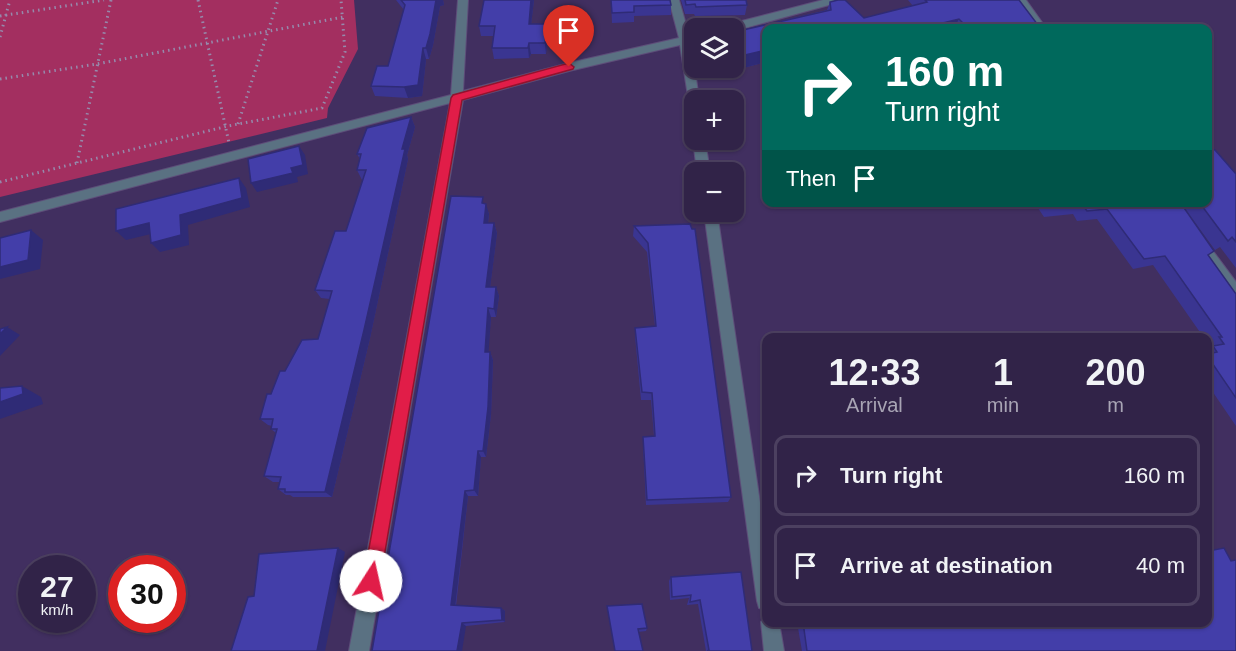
<!DOCTYPE html>
<html lang="en">
<head>
<meta charset="utf-8">
<style>
  :root { --surface:#312348; --page:#392b4f; --text:#f1f3f6; --muted:#a8a4b4; --line:#4c4060 }
  body { margin:0; font-family:Helvetica,sans-serif; background:var(--page); color:var(--text); height:100vh; display:flex; flex-direction:column; font-size:22px; white-space:nowrap }
  * { box-sizing:border-box; margin:0 }
  p { font-size:20px; color:var(--muted) }
  .icon { flex:none; width:33px; height:33px; fill:none; stroke:currentColor; stroke-width:2; stroke-linecap:round; stroke-linejoin:round }
  .map { position:relative; flex:1; overflow:hidden }
  .sheet { position:absolute; left:762px; top:333px; width:450px; height:294px; display:flex; flex-direction:column; background:var(--surface); border-radius:12px; box-shadow:0 2px 4px #0004,0 0 0 2px var(--line) }
  .sheet>* { flex:none }
  .hud { position:absolute; left:762px; top:24px; width:450px; height:183px; border-radius:12px; box-shadow:0 2px 4px #0004,0 0 0 2px var(--line); background:#00695c; color:#fff; overflow:hidden }
  .controls { position:absolute; left:684px; top:18px; display:grid; gap:12px }
  .controls a { display:grid; place-items:center; width:60px; height:60px; border-radius:12px; background:var(--surface); box-shadow:0 2px 4px #0004,0 0 0 2px var(--line); font-size:30px }
  .speed { position:absolute; left:18px; top:555px; display:flex; gap:12px; font-size:30px; font-weight:700; text-align:center }
  .speed>* { display:grid; place-content:center; width:78px; height:78px; border-radius:50%; background:var(--surface); box-shadow:0 2px 4px #0004,0 0 0 2px var(--line); line-height:1 }
  .speed small { font-size:15px; font-weight:400 }
  .speed .limit { border:9px solid #d22; background:#fff; color:#111 }
  .pin { position:absolute; display:grid; place-items:center; width:51px; height:51px; color:#fff; margin:-62px -26px; border-radius:50% 50% 50% 0; rotate:-45deg; box-shadow:0 0 6px #0007 }
  .pin .icon { rotate:45deg }
  .me { position:absolute; width:66px; margin:-33px; rotate:10deg; stroke-linejoin:round; filter:drop-shadow(0 0 4px #0008) }
  .turn { display:flex; align-items:center; gap:21px; height:126px; padding:0 24px; font-size:27px }
  .turn .icon { width:78px; height:78px; stroke-width:2.5 }
  .turn b { display:block; font-size:42px; line-height:51px }
  .then { display:flex; align-items:center; height:57px; padding:0 24px; background:#0003; gap:12px; font-size:22px }
  .eta { display:flex; justify-content:space-evenly; align-items:center; height:102px; text-align:center }
  .eta b { font-size:36px; font-weight:700; line-height:42px }
  ul { padding:0; list-style:none }
  li { display:flex; align-items:center; gap:18px; height:81px; margin:0 12px 9px; padding:0 12px; border:3px solid var(--line); border-radius:12px }
  li div { flex:1 }
  li b { display:block; font-size:22px }
  li em { font-style:normal }
  .map>svg:first-child { display:block }
  .green { fill:#a32f60 }
  .lines { fill:none; stroke-linecap:round; stroke-linejoin:round }
  .minor-casing { stroke:#5d4d79; stroke-width:2 }
  .path { stroke:#968aac; stroke-width:3; stroke-dasharray:1.5 4; stroke-linecap:butt }
  .minor { fill:#5a7182; fill-rule:evenodd }
  .wall { fill:#3a3591 }
  .shaded-wall { fill:#2f2b76 }
  .building { fill:#433ea9; stroke:#2f2b76; stroke-width:1.5 }
  .route { fill:#e11d48; stroke:#92132f; stroke-width:1.5 }
</style>
</head>
<body>
<div class="map">
<svg width="1236" height="651" viewBox="0 0 1236 651">
  <rect width="100%" height="100%" fill="#412f60"/>
  <polygon class="green" points="0,0 354,0 358,49 328,108 327,118 0,197"/>
  <g class="lines">
    <g class="minor-casing">
      <g id="minor">
        <polygon points="458,0 468,0 463,91 569,63 679,38 669,0 679,0 689,35 694,34 694,42 691,42 699,100 694,100 694,110 690,109 680,45 569,71 463,100 369,651 349,651 450,103 0,222 0,212 451,95"/>
        <polygon points="823,0 841,0 840,2 734,31 734,28 724,28 726,25"/>
        <polygon points="1015,0 1026,0 1046,28 1036,28"/>
        <polygon points="694,137 694,140 705,140 710,172 697,172 693,140"/>
        <polygon points="704,212 717,212 766,543 766,610 759,608 757,601"/>
        <polygon points="1196,233 1201,235 1236,282 1236,299 1231,297 1191,243 1189,239"/>
        <polygon points="766,614 766,622 779,622 784,651 764,651 761,622"/>
      </g>
    </g>
    <g class="path">
      <polyline points="198,0 229,143"/>
      <polyline points="0,16 104,0"/>
      <polyline points="0,37 10,0"/>
      <polyline points="0,79 97,64 343,17"/>
      <polyline points="238,124 278,0"/>
      <polyline points="77,163 111,0"/>
      <polyline points="0,182 228,126 322,108 345,52 341,0"/>
    </g>
    <use href="#minor" class="minor"/>
  </g>
  <g class="wall">
    <polygon points="396,0 443,0 444,5 440,6 433,45 429,59 426,59 422,96 408,98 375,96 371,86 388,66 404,10"/>
    <polygon points="484,0 534,0 531,24 548,34 546,54 531,54 529,58 494,59 492,48 493,36 481,36 479,26"/>
    <polygon points="611,0 671,5 671,15 634,16 634,22 612,23"/>
    <polygon points="681,0 746,0 747,5 745,15 695,16 694,14 685,14"/>
    <polygon points="838,0 845,0 864,18 913,6 908,0 1019,0 1038,25 1036,28 766,28 766,62 743,68 734,55 734,32 827,10 830,2"/>
    <polygon points="411,117 415,127 407,155 408,159 370,338 332,497 293,497 290,495 286,495 278,489 280,482 273,482 264,476 276,433 271,429 272,426 268,425 260,419 271,394 285,371 318,339 330,299 321,298 315,290 346,231 363,180 362,180 357,170 360,159 357,154"/>
    <polygon points="1236,174 1236,268 1220,247 1215,250 1180,202 1208,202"/>
    <polygon points="1034,202 1180,202 1208,255 1236,294 1236,426 1208,385 1208,338 1204,338 1153,265 1133,269 1097,219 1077,221 1073,214 1044,217"/>
    <polygon points="485,204 489,214 488,223 494,223 497,233 490,287 496,287 499,296 496,317 491,317 488,352 490,352 493,360 491,414 486,457 481,457 478,496 468,496 456,606 501,608 505,611 505,622 466,626 372,651"/>
    <polygon points="690,224 731,497 728,502 646,505 643,444 643,437 654,436 651,400 641,400 635,336 635,328 655,326 647,252 633,236 634,226"/>
    <polygon points="741,572 752,651 706,651 698,604 687,605 689,598 670,600 669,581 671,577"/>
    <polygon points="607,606 647,628 646,631 638,632"/>
    <polygon points="797,622 1208,622 1236,651 802,651"/>
  </g>
  <g class="shaded-wall">
    <polygon points="436,0 443,0 444,5 440,6 433,45 429,59 426,48"/>
    <polygon points="531,0 534,0 530,34 529,24"/>
    <polygon points="959,19 954,28 922,28"/>
    <polygon points="547,24 548,34 546,54 545,43"/>
    <polygon points="529,43 531,54 529,58 528,48"/>
    <polygon points="423,48 426,59 422,96 408,98 404,87"/>
    <polygon points="766,50 766,62 743,68 745,55"/>
    <polygon points="411,117 415,127 407,155 408,159 370,338 332,497 325,492 402,149"/>
    <polygon points="299,146 305,155 308,174 297,177 298,182 257,192 251,183 291,168"/>
    <polygon points="239,178 246,188 250,207 188,225 189,245 160,252 151,243 180,215"/>
    <polygon points="486,204 489,214 487,232 484,223"/>
    <polygon points="149,223 159,232 126,240 116,231"/>
    <polygon points="494,223 497,233 489,296 486,287"/>
    <polygon points="31,230 43,240 40,269 0,279 0,267"/>
    <polygon points="496,287 499,296 496,317 494,309"/>
    <polygon points="488,308 491,317 488,360 485,352"/>
    <polygon points="7,327 20,335 0,356 0,334"/>
    <polygon points="490,352 493,360 491,414 486,457 483,451"/>
    <polygon points="22,386 41,397 43,404 0,419 0,422 0,402"/>
    <polygon points="478,451 481,457 478,496 474,490"/>
    <polygon points="465,491 468,496 455,608 451,605"/>
    <polygon points="338,548 345,552 325,651 317,651"/>
    <polygon points="501,608 505,611 505,622 502,620"/>
    <polygon points="462,623 466,626 462,651 457,651"/>
  </g>
  <g class="building">
    <polygon points="401,0 436,0 430,34 426,48 423,48 418,85 404,87 371,86 377,66 388,66 405,5"/>
    <polygon points="484,0 531,0 529,24 547,24 545,43 529,43 528,48 492,48 495,26 479,26"/>
    <polygon points="611,0 670,0 671,5 634,6 634,12 612,13"/>
    <polygon points="685,0 746,0 747,5 696,7 695,4 686,5"/>
    <polygon points="838,0 845,0 864,18 927,2 925,0 1019,0 1038,25 1027,28 968,28 959,19 922,28 766,28 766,50 745,55 734,39 734,32 831,10 830,2"/>
    <polygon points="411,117 402,149 405,149 364,330 325,492 285,492 285,489 278,489 281,477 264,476 277,429 271,429 273,419 260,419 267,394 271,394 280,371 285,371 302,340 318,339 332,291 315,290 335,231 346,231 366,170 357,170 361,154 357,154 367,128"/>
    <polygon points="1208,145 1211,149 1215,150 1236,174 1236,242 1232,237 1228,241 1199,202 1208,202"/>
    <polygon points="299,146 303,165 291,168 293,173 251,183 248,159"/>
    <polygon points="239,178 242,198 180,215 181,235 151,243 149,223 116,231 116,209"/>
    <polygon points="451,196 483,197 482,203 486,204 484,223 494,223 486,287 496,287 494,309 488,308 485,352 490,352 488,407 483,451 478,451 474,490 465,491 451,605 501,608 502,620 462,623 457,651 372,651"/>
    <polygon points="1050,202 1180,202 1214,251 1208,255 1236,294 1236,398 1208,357 1208,354 1217,352 1213,346 1224,344 1219,337 1222,337 1165,256 1144,259 1107,209 1087,211 1082,204 1053,207"/>
    <polygon points="690,224 692,229 695,229 731,497 647,500 643,437 655,436 652,393 642,392 635,328 656,326 648,243 634,226"/>
    <polygon points="31,230 28,260 0,267 0,238"/>
    <polygon points="7,327 0,334 0,329"/>
    <polygon points="22,386 23,394 0,402 0,388"/>
    <polygon points="338,548 317,651 231,651 248,597 254,596 259,554"/>
    <polygon points="1224,548 1231,561 1236,560 1236,651 807,651 803,622 1208,622 1208,551"/>
    <polygon points="741,572 752,651 707,651 709,650 700,600 690,602 691,595 672,597 671,577"/>
    <polygon points="642,604 647,628 638,629 643,651 615,651 607,606"/>
  </g>
  <polygon class="route" points="569,63 574,67 573,69 462,100 380,581 377,587 371,589 365,587 363,581 451,98 453,95"/>
</svg>
<div class="controls">
<a><svg class="icon" aria-label="layers" viewBox="0 0 24 24"><path d="M12 4l9 5-9 5-9-5zM3 14l9 5 9-5"/></svg></a>
<a>+</a>
<a>−</a>
</div>
<div class="speed"><div>27<small>km/h</small></div><div class="limit">30</div></div>
<div class="pin" style="left:569px;top:67px;background:#d93025"><svg class="icon" aria-label="arrive" viewBox="0 0 24 24"><path d="M6 21V4h12l-3 4 3 4H6"/></svg></div>
<svg class="me" style="left:371px;top:581px" viewBox="-20 -20 40 40"><circle r="19" fill="#fff"/><path d="M0-13L10 11 0 6-10 11z" fill="#e11d48"/></svg>
<div class="hud">
<div class="turn"><svg class="icon" aria-label="right" viewBox="0 0 24 24"><path d="M7 20v-9h11M14 6l5 5-5 5"/></svg><div><b>160 m</b>Turn right</div></div>
<div class="then">Then<svg class="icon" aria-label="arrive" viewBox="0 0 24 24"><path d="M6 21V4h12l-3 4 3 4H6"/></svg></div>
</div>
<section class="sheet">
<div class="eta">
<div><b>12:33</b><p>Arrival</p></div>
<div><b>1</b><p>min</p></div>
<div><b>200</b><p>m</p></div>
</div>
<ul>
<li><svg class="icon" aria-label="right" viewBox="0 0 24 24"><path d="M7 20v-9h11M14 6l5 5-5 5"/></svg><div><b>Turn right</b></div><em>160 m</em></li>
<li><svg class="icon" aria-label="arrive" viewBox="0 0 24 24"><path d="M6 21V4h12l-3 4 3 4H6"/></svg><div><b>Arrive at destination</b></div><em>40 m</em></li>
</ul>
</section>
</div>
</body>
</html>
